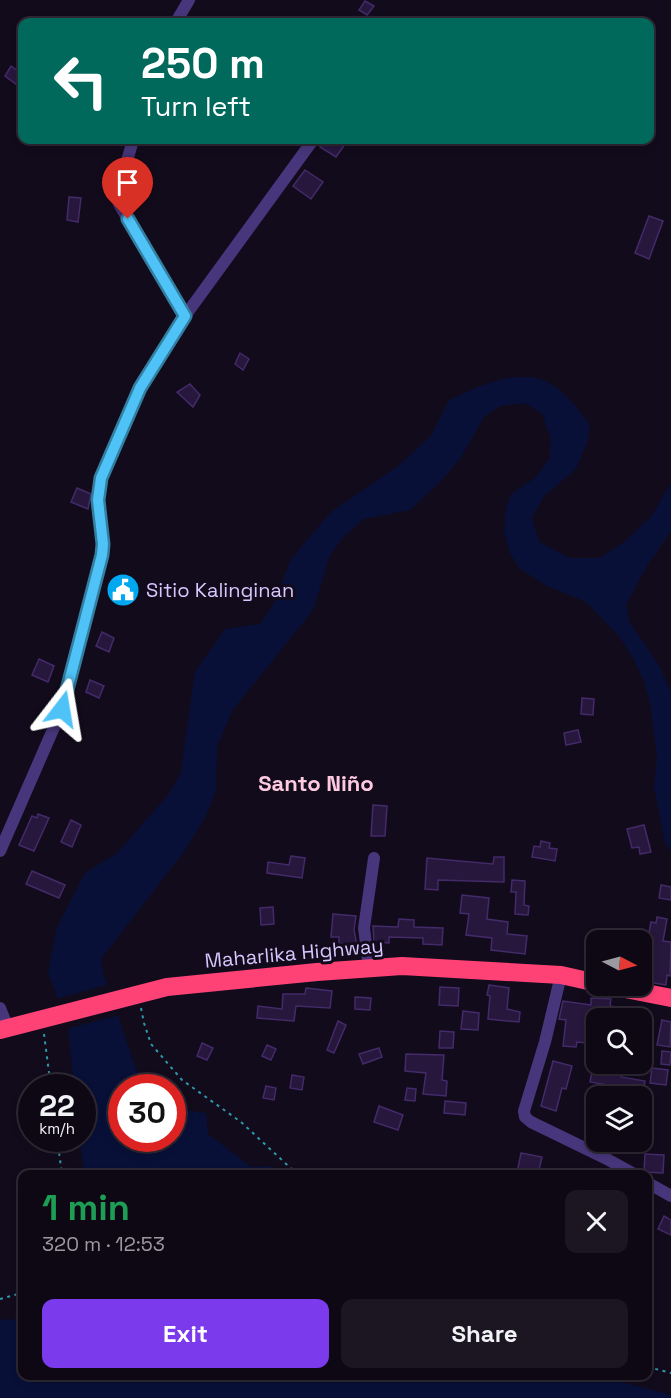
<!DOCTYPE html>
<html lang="en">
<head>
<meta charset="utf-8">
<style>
  :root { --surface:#0e0815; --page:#1c1622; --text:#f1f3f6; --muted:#9b9aa0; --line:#2e2934; --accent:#7c3aed }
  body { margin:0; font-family:"Space Grotesk",sans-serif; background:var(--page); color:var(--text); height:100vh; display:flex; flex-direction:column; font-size:22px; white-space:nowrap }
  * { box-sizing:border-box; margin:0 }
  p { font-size:20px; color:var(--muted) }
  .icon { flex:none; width:33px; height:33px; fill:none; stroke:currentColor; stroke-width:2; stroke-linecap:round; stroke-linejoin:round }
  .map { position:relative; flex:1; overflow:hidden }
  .side { position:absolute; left:18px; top:1170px; width:634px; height:210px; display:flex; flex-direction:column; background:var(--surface); border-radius:12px; box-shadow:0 3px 9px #0003,0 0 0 2px var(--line) }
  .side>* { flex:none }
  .top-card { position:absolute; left:18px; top:18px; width:636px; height:126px; border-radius:12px; box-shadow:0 3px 9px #0003,0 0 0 2px var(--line); background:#00695c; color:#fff; overflow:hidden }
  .needle { width:39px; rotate:96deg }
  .controls { position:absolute; left:586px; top:930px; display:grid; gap:12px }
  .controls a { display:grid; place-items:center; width:66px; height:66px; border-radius:12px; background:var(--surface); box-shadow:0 3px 9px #0003,0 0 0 2px var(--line); font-size:30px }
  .speed { position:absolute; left:18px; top:1074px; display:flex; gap:12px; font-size:30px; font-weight:700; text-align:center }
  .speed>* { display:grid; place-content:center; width:78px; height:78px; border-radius:50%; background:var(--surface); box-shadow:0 3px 9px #0003,0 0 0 2px var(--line); line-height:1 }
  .speed small { font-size:15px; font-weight:400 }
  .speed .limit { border:9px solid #d22; background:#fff; color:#111 }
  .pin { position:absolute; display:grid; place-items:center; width:51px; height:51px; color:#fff; margin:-62px -26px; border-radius:50% 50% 50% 0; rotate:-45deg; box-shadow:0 0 6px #0007 }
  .pin .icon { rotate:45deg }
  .me { position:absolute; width:66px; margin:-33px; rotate:14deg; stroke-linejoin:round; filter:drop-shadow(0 0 4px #0008) }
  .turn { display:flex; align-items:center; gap:21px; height:126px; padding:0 24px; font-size:27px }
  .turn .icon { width:78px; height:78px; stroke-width:2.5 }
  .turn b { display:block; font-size:42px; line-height:51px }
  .round { display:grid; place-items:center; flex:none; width:63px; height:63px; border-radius:12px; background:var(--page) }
  .head { display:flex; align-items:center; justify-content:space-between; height:102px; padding:0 24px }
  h1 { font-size:36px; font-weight:700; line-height:45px; color:#1e9e55 }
  .button { display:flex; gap:12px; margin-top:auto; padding:12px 24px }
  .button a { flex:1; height:69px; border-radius:12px; background:var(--accent); color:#fff; font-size:24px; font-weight:700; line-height:69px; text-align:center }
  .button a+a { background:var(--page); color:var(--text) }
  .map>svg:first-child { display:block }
  .water { fill:#091038 }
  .pier { fill:#120b1c }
  .building { fill:#27173d; stroke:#432a69; stroke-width:1.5 }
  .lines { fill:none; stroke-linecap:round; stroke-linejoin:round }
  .path { stroke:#2d9aac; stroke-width:2; stroke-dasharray:3 4.5; stroke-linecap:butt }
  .minor { stroke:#47367b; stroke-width:12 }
  .highway { stroke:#fe4276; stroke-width:18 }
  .route-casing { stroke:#337fa1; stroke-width:15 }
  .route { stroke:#4fc3f7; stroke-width:10 }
  .labels { text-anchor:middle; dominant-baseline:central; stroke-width:6; stroke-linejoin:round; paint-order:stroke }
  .poi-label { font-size:20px; fill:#d8c7ff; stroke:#120b1c; text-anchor:start }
  .street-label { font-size:20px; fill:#d8c7ff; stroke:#120b1c }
  .quarter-label { font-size:22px; font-weight:bold; fill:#ffc9e0; stroke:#120b1c }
</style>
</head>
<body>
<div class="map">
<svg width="671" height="1398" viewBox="0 0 671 1398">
  <rect width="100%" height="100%" fill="#120b1c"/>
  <g class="water">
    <path d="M506,378C515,378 527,376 536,378C560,384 576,406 590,425L587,443L576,469L544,496L532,518L539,542L570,558H599L624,542L651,517L671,483V531L647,566L626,605L630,623L659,665L671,692V852L665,842L654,787L657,757L650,702L643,679L632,656L618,635L586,602L547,586L519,568L510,553L504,532L506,509L511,494L536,477L549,459L551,439L542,414L525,403L500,406L484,417L460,459L442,480L410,510L364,519L345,535L330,555L313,610L232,711L217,747L216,790L206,816L183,853L101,959L103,972L141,1084L147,1087L122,1088V1138H172L173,1103L184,1110L206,1113L208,1134L251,1167L272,1166L281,1174H85L79,1139L82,1138V1088L74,1087L68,1026L48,973L57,927L85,873L117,853L169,794L181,772L195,672L225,629L260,624L274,603L291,559L331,512L397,467L431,436L449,400L480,386Z"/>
    <polygon points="22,1319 22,1376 586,1376 614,1380 671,1395 671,1398 0,1398 0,1320"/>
  </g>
  <polygon class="pier" points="110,984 120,1015 66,1029 56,999"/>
  <g class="building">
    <polygon points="365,1 374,6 367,15 359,10"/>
    <polygon points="11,66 21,73 16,84 5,76"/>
    <polygon points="325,140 348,140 336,157 320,147"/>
    <polygon points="305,170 323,182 311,199 293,186"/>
    <polygon points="69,197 81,198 78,222 67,220"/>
    <polygon points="649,216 663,221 649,259 635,253"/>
    <polygon points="240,353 249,359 243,370 235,364"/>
    <polygon points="190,384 200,395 193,407 177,392"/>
    <polygon points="77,488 91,494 88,509 71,502"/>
    <polygon points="102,632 114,638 109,652 96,646"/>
    <polygon points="39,659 54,666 48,682 32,675"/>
    <polygon points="90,680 104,686 99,698 86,692"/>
    <polygon points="582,698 594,699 593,715 581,714"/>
    <polygon points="578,730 581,742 566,745 564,733"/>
    <polygon points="373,805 387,806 385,836 371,836"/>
    <polygon points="38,814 49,818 34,851 19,845 32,816 37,818"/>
    <polygon points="71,820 81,825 72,847 61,842"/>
    <polygon points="644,825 651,852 640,854 639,847 632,848 627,829"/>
    <polygon points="541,841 550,843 549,848 557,849 555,861 532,857 534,846 540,847"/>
    <polygon points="291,856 305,858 302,878 267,873 268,862 289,865"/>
    <polygon points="494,857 504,857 504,882 438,880 438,890 425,889 427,858 493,864"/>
    <polygon points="32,871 65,885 59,898 26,884"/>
    <polygon points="512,880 525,881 524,905 529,906 528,915 515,914 516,892 511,892"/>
    <polygon points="661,885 671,887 671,900 659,898"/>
    <polygon points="462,895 489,898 487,919 508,922 507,934 527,936 525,954 491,950 492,938 466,935 469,914 460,913"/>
    <polygon points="273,907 274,924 261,925 260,908"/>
    <polygon points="333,914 356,916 354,930 357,945 339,944 339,937 331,937"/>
    <polygon points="657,917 667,919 663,941 671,942 670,976 667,975 666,985 642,981 642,948 646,949 651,922 656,923"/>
    <polygon points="399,919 414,920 414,927 443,928 442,945 423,944 423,938 389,937 389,943 374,942 373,926 398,927"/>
    <polygon points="489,985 509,988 507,1009 520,1012 519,1022 488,1019 490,996 487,995"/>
    <polygon points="440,987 459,988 458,1006 439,1005"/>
    <polygon points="306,988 332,991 330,1008 296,1006 294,1021 257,1018 258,1006 282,1009 283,994 305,994"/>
    <polygon points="355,997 371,998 370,1010 355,1009"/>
    <polygon points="591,998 611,999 610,1006 634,1010 633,1018 597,1018 597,1044 577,1042 576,1047 563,1046 566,1020 559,1019 563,1001 591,1005"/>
    <polygon points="463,1011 479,1013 478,1030 461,1029"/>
    <polygon points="662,1020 671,1022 670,1047 657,1045"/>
    <polygon points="338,1021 346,1025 334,1053 327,1050"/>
    <polygon points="440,1031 454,1032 453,1048 439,1048"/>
    <polygon points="202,1043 213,1048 207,1060 197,1056"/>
    <polygon points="267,1045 276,1049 271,1060 262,1056"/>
    <polygon points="379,1048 382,1057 363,1064 359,1054"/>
    <polygon points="662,1051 671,1052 670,1065 661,1064"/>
    <polygon points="406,1054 444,1055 442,1080 447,1081 446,1096 423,1094 426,1073 405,1071"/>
    <polygon points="553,1061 572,1066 566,1089 562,1088 556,1111 541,1106"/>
    <polygon points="594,1061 623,1067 621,1077 645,1081 642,1096 630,1096 631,1089 590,1082"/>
    <polygon points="652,1068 668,1070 666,1085 650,1083"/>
    <polygon points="292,1075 304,1077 302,1090 290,1088"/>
    <polygon points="266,1086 276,1088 274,1100 263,1098"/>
    <polygon points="407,1088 416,1089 415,1101 405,1100"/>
    <polygon points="445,1101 466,1103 465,1115 444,1113"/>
    <polygon points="379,1106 403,1115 398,1130 374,1122"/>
    <polygon points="594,1109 597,1109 597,1140 586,1137"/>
    <polygon points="521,1153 542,1157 538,1174 517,1173"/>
    <polygon points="645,1154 664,1155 663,1173 644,1172"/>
    <polygon points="664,1216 671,1220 671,1235 658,1229"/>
  </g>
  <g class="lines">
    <g class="path">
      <polyline points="141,1008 144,1023 151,1044 182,1080 241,1122 297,1174"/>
      <polyline points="44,1034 51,1088"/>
      <polyline points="57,1138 62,1174"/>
      <polyline points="0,1299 22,1293"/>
      <polyline points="648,1367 671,1373"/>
    </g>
    <g class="minor">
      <polyline points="176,22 189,0"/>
      <polyline points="133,140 117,196 119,204 185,316"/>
      <polyline points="0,851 62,709 102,555 103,545 98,500 101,478 140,388 185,316 313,140"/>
      <polyline points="369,968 364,928 374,858"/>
      <polyline points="561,975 545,1042 524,1111 525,1117 531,1122 605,1158 634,1174"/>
      <polyline points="0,1008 8,1028"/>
      <polyline points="648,1183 671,1196"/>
    </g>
    <g class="highway">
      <polyline points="610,986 671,998"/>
      <polyline points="0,1030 167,987 317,972 402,966 561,975 597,983"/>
    </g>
  </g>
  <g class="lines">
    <g class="route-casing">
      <polyline id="route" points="62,709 102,555 103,544 98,500 101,478 140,388 185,316 128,219"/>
    </g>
    <use href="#route" class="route"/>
  </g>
  <defs>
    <g id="civic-disc" transform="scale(1.725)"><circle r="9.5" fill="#01a8f0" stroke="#120b1c"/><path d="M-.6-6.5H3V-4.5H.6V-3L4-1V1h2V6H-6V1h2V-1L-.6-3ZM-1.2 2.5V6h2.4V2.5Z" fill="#fff"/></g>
  </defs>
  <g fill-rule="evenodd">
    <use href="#civic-disc" x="123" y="590"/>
  </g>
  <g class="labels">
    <g class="poi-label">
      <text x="146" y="590">Sitio Kalinginan</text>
    </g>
    <g class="street-label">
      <text transform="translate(294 953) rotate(-5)">Maharlika Highway</text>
    </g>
    <g class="quarter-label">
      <text x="316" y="783">Santo Niño</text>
    </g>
  </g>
</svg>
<div class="controls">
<a><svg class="needle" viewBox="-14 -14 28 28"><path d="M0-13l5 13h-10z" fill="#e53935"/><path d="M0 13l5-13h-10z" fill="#9b9aa0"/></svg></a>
<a><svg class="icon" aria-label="search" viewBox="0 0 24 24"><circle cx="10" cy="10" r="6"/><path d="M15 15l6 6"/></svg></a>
<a><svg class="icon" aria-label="layers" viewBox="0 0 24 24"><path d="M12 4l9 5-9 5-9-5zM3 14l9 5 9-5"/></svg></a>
</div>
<div class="speed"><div>22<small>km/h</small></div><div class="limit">30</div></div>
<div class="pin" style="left:128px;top:219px;background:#d93025"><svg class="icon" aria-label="arrive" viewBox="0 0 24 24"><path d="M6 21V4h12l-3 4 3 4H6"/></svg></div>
<svg class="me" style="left:62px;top:709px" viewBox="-20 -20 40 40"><path d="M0-17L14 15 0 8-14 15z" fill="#4fc3f7" stroke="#fff" stroke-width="4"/></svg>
<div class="top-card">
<div class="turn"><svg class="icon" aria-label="left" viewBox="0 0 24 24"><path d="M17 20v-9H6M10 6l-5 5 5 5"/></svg><div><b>250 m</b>Turn left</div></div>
</div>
<section class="side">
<div class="head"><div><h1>1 min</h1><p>320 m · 12:53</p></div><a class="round"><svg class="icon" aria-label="close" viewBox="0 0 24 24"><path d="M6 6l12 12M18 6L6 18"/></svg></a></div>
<div class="button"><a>Exit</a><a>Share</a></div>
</section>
</div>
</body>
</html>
